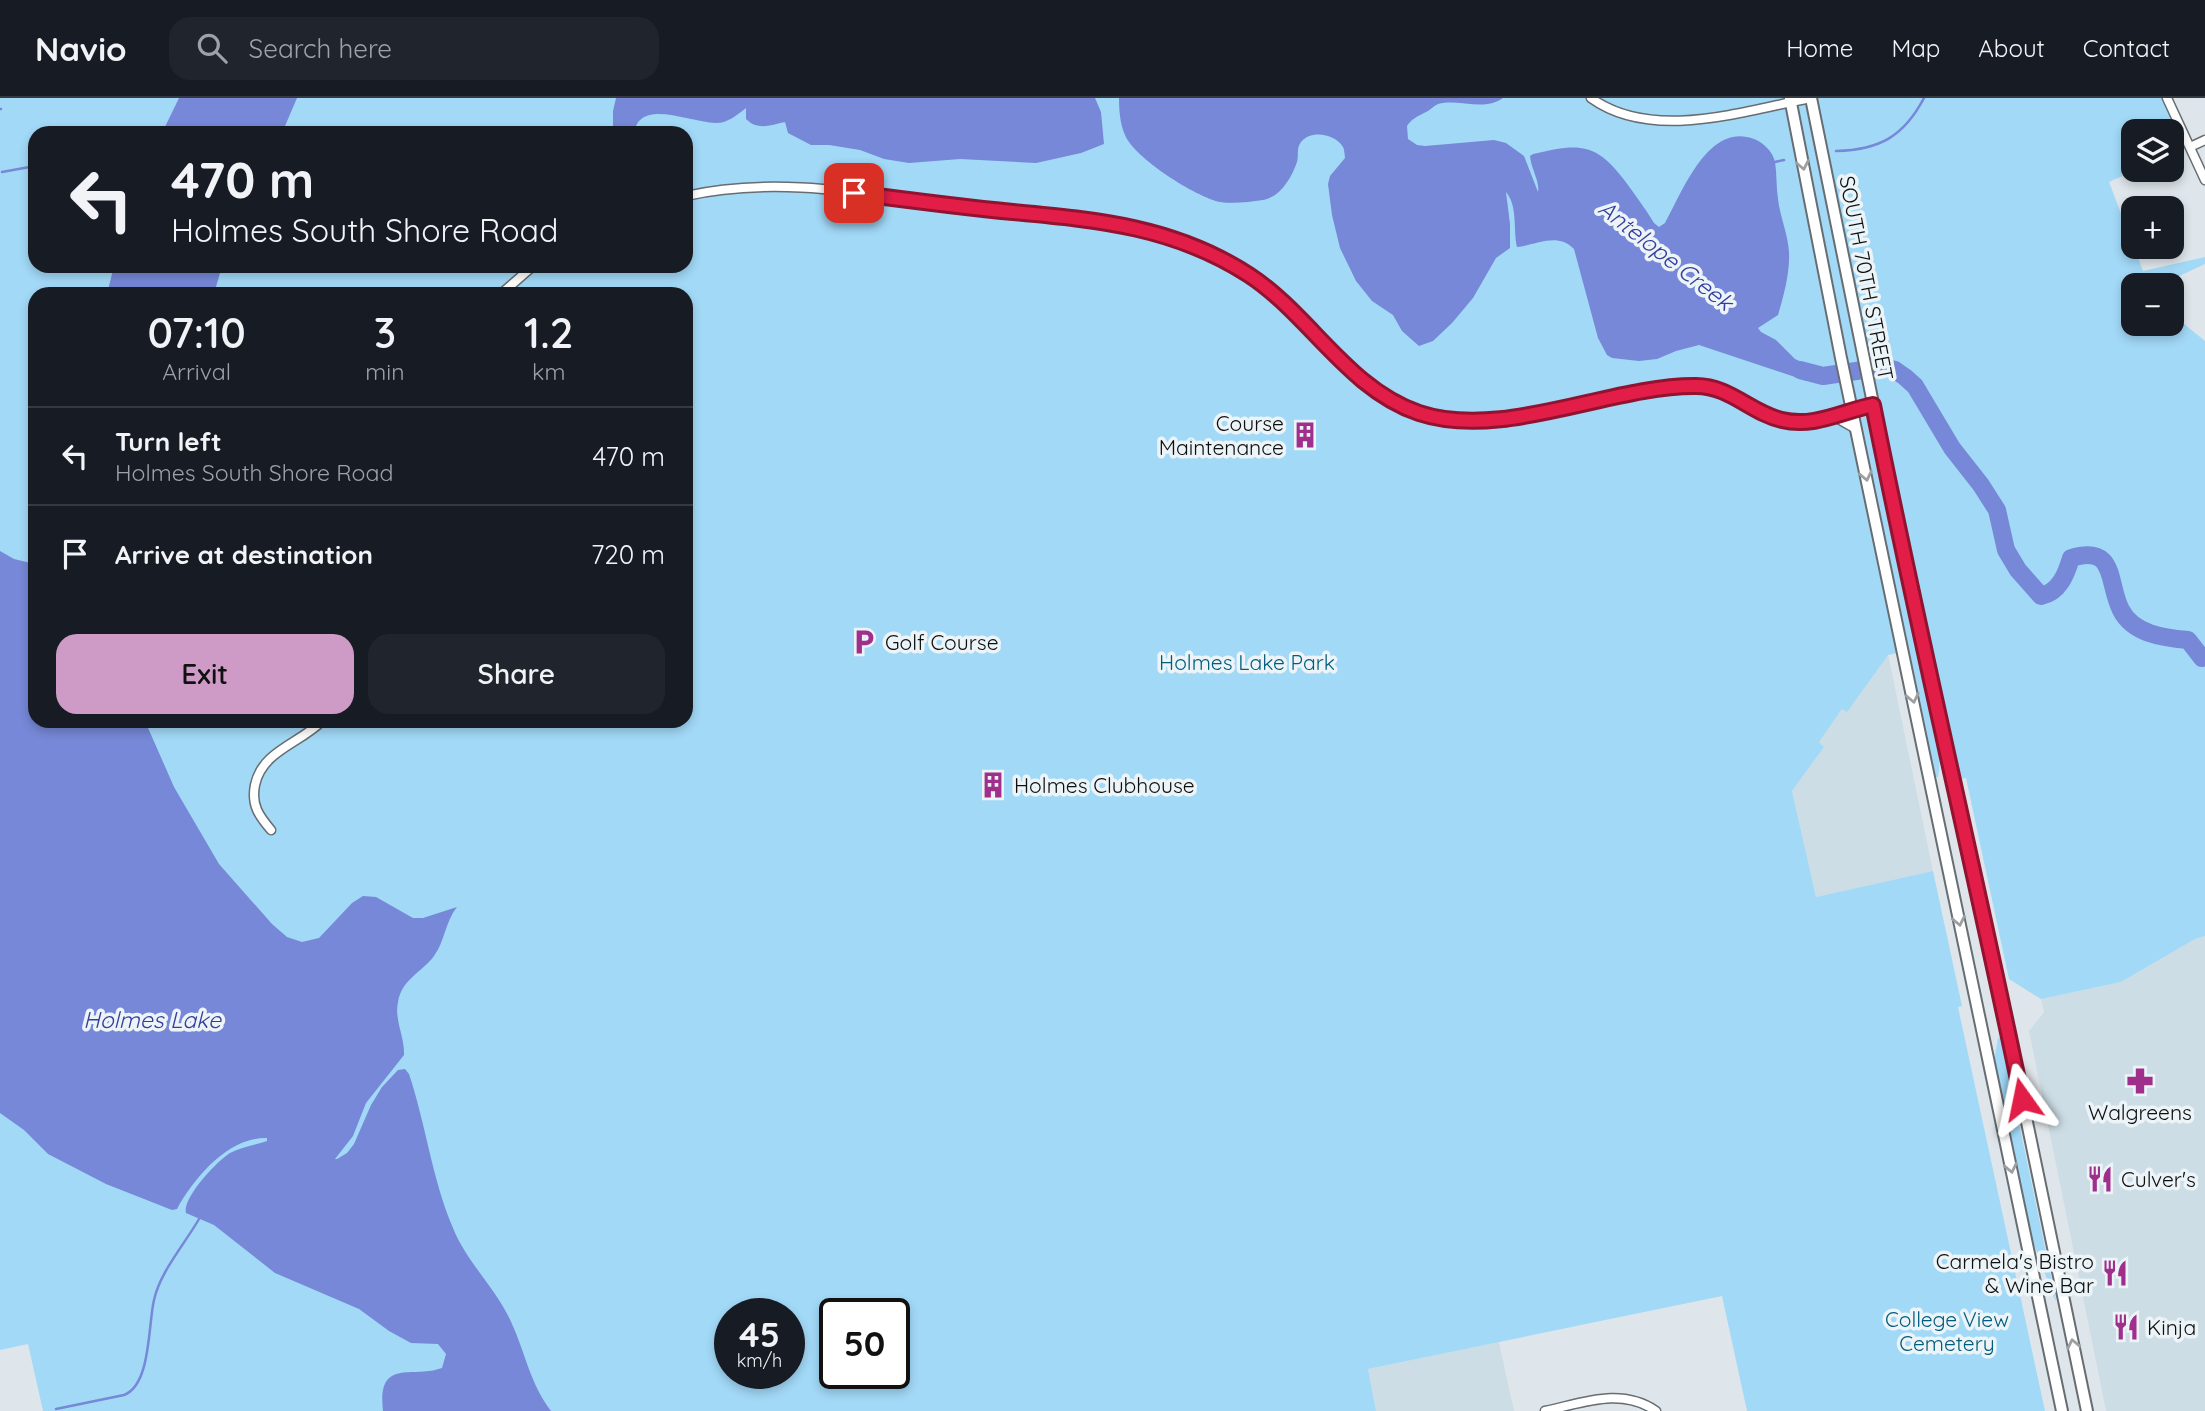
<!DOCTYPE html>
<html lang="en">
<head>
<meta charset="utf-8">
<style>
  :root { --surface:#171b24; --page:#20242c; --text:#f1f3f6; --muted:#9ea1a6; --line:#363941; --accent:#cd9bc6 }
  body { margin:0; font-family:Quicksand,sans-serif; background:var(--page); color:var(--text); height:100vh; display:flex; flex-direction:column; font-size:26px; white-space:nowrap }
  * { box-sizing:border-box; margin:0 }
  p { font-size:23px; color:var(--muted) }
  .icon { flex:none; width:38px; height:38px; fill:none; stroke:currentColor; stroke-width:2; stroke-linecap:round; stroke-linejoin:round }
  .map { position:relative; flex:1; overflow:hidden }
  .panel { position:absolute; left:28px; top:189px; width:665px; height:441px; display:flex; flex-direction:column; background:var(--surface); border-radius:21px; box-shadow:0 4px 10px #0003 }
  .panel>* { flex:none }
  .guide { position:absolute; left:28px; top:28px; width:665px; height:147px; border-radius:21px; box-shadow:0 4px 10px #0003; background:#171b24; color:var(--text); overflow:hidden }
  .fabs { position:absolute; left:2121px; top:21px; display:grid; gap:14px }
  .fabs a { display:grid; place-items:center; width:63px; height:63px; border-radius:14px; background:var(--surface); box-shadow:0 4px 10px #0003; font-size:35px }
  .speed { position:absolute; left:714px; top:1200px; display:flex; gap:14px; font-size:35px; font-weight:700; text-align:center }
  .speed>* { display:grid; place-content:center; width:91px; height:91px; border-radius:50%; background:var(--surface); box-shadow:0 4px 10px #0003; line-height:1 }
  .speed small { font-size:18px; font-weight:400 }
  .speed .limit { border:4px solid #111; border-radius:10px; background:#fff; color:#111 }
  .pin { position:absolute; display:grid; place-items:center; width:60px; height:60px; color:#fff; margin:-30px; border-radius:14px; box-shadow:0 4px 10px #0006 }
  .me { position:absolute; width:77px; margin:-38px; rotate:348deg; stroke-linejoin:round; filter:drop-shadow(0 0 5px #0008) }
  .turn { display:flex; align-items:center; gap:24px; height:147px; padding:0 28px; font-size:32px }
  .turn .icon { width:91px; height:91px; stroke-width:2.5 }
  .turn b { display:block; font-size:49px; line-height:60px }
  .eta { display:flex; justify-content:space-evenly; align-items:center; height:119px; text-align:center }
  .eta b { font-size:42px; font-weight:600; line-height:49px }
  .cta { display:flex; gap:14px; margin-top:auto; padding:14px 28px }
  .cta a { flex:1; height:80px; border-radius:21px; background:var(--accent); color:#111; font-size:28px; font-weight:600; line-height:80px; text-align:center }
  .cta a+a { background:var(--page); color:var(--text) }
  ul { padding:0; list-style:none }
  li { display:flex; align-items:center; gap:21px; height:98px; padding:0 28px; border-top:2px solid var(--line) }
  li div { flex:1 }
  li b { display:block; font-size:26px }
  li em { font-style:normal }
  header { display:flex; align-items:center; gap:42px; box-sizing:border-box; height:98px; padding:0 35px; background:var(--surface); border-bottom:2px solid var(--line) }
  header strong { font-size:33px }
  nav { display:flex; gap:38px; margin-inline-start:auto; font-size:24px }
  .search { width:490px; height:63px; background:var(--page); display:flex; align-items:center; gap:18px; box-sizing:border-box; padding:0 24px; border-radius:21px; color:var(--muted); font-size:26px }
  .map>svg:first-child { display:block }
  .built { fill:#cddde5 }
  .green { fill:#a2d9f7; fill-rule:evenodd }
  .water { fill:#7688d7 }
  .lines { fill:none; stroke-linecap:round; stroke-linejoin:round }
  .stream { stroke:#7688d7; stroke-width:2.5 }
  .river { stroke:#7688d7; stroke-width:18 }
  .street-casing { stroke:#676d71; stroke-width:11 }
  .secondary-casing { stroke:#676d71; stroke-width:14 }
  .street { stroke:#fff; stroke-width:8 }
  .secondary { stroke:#fff; stroke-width:10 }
  .oneway { stroke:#9e9fa0 }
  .route-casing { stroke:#92132f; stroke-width:18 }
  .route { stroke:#e11d48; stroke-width:12 }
  .labels { text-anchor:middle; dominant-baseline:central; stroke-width:7; stroke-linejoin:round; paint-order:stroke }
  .street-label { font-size:21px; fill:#0d1011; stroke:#ecf4f8 }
  .poi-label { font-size:21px; fill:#0d1011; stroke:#ecf4f8; text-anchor:start }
  .park-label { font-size:21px; fill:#015c7d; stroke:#ecf4f8 }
  .water-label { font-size:23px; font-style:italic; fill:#353e9c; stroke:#ecf4f8 }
</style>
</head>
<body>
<header>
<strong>Navio</strong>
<div class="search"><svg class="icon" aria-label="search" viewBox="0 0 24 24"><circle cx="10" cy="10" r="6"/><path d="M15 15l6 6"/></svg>Search here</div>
<nav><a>Home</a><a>Map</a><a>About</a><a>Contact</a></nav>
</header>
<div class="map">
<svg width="2205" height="1313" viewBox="0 0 2205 1313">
  <rect width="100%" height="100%" fill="#dfe6eb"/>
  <g class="built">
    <polygon points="1888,556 1933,773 1816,799 1792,693 1824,649 1819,644 1842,611 1847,613"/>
    <polygon points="2205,838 2205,1313 2106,1313 2029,933 2044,914 2041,901 2121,884 2195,841"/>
    <polygon points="1499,1244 1514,1313 1376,1313 1368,1271"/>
  </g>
  <g class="green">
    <path d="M0,0H2167L2190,49L2172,56V33H2133V72H2136L2109,84L2143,173L2205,159V166L2160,187H2133V226H2172V206L2183,225L2205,243V838L2195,841L2121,884L2041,901L2009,881L1966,680L1954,682L1924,550L1917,552C1925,587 1945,645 1938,679H1935L1908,553L1888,557L1847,614L1842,611L1819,644L1824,649L1792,693L1816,799L1933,773L1962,908L1958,909L2045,1313H1747L1722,1198L1368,1271L1376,1313H43L28,1246L0,1252ZM35,35H686V168H35ZM35,196H686V623H35ZM730,1216H789V1276H730ZM835,1216H894V1276H835Z"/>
    <polygon points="2001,939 2056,1202 2055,1202 2033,1144 1994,963 1998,940"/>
  </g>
  <g class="water">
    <polygon points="179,0 297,0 282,35 162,35"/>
    <path d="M616,0H1095L1101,14L1104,46L1081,55L1036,65L960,61L909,65L884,61L860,52L829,47H811L788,35L785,24C771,27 758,33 746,21V10C737,17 728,25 716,25C687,24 640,0 634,35H613V13Z"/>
    <path d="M1119,0H1503C1483,14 1459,0 1438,6C1433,8 1430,13 1424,15C1416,19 1412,21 1407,28L1408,41L1417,47L1425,48L1494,42L1506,45L1524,58L1538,94C1540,83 1531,71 1530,58L1533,56C1579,45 1596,44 1625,83C1635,97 1645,110 1654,125L1659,129L1665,125C1682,95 1708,23 1754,41C1763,44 1773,54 1775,64C1777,76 1776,89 1778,101C1780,119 1788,136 1789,154C1790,174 1784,197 1778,217L1758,230L1761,234L1776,242L1795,261L1819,272L1823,278L1820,281L1807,283L1699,247L1676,253L1657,261L1639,263L1612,260L1607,257L1598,240L1574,151C1557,134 1537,147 1517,149C1513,131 1518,108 1506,94L1510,126V150L1496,160L1473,200L1452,225L1433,243L1419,248L1402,233L1393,217L1372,203L1356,183L1340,150L1332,117L1328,86L1330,78L1345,60C1345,58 1344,50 1343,49C1336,36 1311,31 1301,44C1296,51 1299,57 1297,64C1291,81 1280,99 1263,102C1249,104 1233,106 1220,104C1196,99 1134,60 1125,37C1120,26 1119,12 1119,0Z"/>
    <polygon points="114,168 222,168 214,196 107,196"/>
    <path d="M0,453L14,461L35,466V623H145L174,689L219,766L272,826L287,839L302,844L319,840L352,805L363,798L376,799L413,820H423L457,809C445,824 445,843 434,858C422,874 402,881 398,904C394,922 405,939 404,957L366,1005L353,1038L335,1061H337L347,1055L354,1046L371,1007L382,989L398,972L405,971L409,976C426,1027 432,1081 453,1130C467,1165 497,1191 512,1226C526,1257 530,1285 551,1313H383C377,1259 412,1281 442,1270L446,1256L438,1246L411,1245L389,1233L359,1211L275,1175L214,1127L186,1115C182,1100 217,1063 230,1055C241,1049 255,1047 267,1043V1040C228,1039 194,1080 177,1111L172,1112L106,1086L48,1056L24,1032L0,1015Z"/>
  </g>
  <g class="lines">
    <g class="stream">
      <polyline points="0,11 1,11"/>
      <path d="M1836,53C1880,52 1904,38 1924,0"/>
      <polyline points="1775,64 1784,62"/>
      <polyline points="2,74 35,68"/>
      <path d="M56,1311L124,1297C151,1287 148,1227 154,1202C160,1174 184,1147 199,1121"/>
    </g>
    <path class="river" d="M1800,272L1823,278L1883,269L1895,272L1905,279L1915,288L1952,350L1981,387L1997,412L2006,452L2018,472L2041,498C2059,494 2066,477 2071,460C2117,446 2107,485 2121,512C2133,536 2164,540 2188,542L2202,560L2205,559"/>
    <g class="street-casing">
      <g id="street">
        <path d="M1591,0C1652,44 1743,13 1811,0"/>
        <polyline points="2167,0 2205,82"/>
        <polyline points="2190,49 2205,42"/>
        <path d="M686,98C781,76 881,99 977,110C1033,116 1091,118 1147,132C1181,141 1215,156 1245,175C1309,213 1346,288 1417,314C1495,343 1610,289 1693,288C1730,287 1752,318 1787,323C1817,328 1844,313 1873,307"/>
        <polyline points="501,196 533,168"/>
        <polyline points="1835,319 1856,331"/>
        <path d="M271,732C259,718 251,707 255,687C262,653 299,646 322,623"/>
        <path d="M1545,1313C1583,1305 1621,1289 1656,1313"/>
      </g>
    </g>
    <g class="secondary-casing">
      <g id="secondary">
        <polyline points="1790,0 1841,260 2062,1313"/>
        <polyline points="1811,0 1904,458 2006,923 2087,1313"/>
      </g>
    </g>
    <use href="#street" class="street"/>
    <use href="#secondary" class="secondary"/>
  </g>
  <defs><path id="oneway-chevron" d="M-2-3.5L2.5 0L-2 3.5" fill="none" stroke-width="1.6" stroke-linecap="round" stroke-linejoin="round" transform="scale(1.75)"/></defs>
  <g class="oneway">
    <use href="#oneway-chevron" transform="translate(1803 67) rotate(79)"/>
    <use href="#oneway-chevron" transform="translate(1866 378) rotate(78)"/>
    <use href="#oneway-chevron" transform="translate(1913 600) rotate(78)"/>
    <use href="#oneway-chevron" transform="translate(1959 823) rotate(78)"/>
    <use href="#oneway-chevron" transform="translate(2011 1070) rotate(78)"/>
    <use href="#oneway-chevron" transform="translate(2073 1246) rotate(-102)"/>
  </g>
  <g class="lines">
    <g class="route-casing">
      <path id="route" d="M854,95C907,102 960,109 1013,114C1099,122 1175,129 1249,177C1310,217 1348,291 1419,315C1503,343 1611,287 1696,288C1730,288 1751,315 1782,322C1814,330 1843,313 1873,307C1919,539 1974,769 2022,1001"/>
    </g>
    <use href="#route" class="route"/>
  </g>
  <defs>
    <g id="building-bare" transform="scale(2.1)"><path d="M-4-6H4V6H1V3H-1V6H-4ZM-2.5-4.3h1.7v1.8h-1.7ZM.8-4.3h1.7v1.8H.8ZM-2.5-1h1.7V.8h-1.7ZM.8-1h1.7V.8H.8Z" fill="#a02f8c" stroke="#ecf4f8" stroke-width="2.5" paint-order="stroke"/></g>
    <g id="parking-bare" transform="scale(2.1)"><path d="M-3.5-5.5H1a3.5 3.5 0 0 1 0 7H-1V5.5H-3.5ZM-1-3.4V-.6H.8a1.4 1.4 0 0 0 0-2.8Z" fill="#a02f8c" stroke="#ecf4f8" stroke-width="2.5" paint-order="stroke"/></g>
    <g id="pharmacy-bare" transform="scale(2.1)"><path d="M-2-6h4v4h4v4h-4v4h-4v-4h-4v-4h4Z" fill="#a02f8c" stroke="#ecf4f8" stroke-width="2.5" paint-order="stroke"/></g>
    <g id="restaurant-bare" transform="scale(2.1)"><path d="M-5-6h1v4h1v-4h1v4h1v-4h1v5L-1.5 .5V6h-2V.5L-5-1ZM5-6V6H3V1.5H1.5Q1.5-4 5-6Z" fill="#a02f8c" stroke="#ecf4f8" stroke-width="2.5" paint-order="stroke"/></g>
  </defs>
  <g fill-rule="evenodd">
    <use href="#building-bare" x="1305" y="337"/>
    <use href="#parking-bare" x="864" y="544"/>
    <use href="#building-bare" x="993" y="687"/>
    <use href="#pharmacy-bare" x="2140" y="983"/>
    <use href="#restaurant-bare" x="2100" y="1081"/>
    <use href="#restaurant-bare" x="2115" y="1175"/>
    <use href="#restaurant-bare" x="2126" y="1229"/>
  </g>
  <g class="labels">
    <g class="street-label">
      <text transform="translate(1867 180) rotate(79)">SOUTH 70TH STREET</text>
    </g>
    <g class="poi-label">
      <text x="1284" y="325" text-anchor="end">Course<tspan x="1284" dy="24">Maintenance</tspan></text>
      <text x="885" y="544">Golf Course</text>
      <text x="1014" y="687">Holmes Clubhouse</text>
      <text x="2140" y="1014" text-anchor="middle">Walgreens</text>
      <text x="2121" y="1081">Culver's</text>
      <text x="2094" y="1163" text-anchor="end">Carmela's Bistro<tspan x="2094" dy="24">&amp; Wine Bar</tspan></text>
      <text x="2147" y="1229">Kinja</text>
    </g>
    <g class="park-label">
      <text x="1247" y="564">Holmes Lake Park</text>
      <text x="1947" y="1221">College View<tspan x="1947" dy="24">Cemetery</tspan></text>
    </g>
    <g class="water-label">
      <text transform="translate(1666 157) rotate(38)">Antelope Creek</text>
      <text x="152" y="921">Holmes Lake</text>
    </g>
  </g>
</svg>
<div class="fabs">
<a><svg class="icon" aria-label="layers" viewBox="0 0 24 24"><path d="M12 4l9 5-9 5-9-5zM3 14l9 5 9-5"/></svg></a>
<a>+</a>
<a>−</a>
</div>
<div class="speed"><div>45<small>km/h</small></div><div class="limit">50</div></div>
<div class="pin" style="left:854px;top:95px;background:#d93025"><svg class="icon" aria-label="arrive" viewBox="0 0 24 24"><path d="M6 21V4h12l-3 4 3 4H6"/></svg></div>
<svg class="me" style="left:2022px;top:1001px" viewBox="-20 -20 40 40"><path d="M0-17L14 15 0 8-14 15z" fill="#e11d48" stroke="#fff" stroke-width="4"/></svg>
<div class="guide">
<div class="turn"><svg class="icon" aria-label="left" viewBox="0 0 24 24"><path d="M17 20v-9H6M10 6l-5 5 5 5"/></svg><div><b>470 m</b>Holmes South Shore Road</div></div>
</div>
<section class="panel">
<div class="eta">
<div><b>07:10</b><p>Arrival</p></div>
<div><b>3</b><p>min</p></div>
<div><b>1.2</b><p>km</p></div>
</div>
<ul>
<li><svg class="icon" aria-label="left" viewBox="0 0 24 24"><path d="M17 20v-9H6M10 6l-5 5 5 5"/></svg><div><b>Turn left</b><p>Holmes South Shore Road</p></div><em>470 m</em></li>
<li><svg class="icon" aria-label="arrive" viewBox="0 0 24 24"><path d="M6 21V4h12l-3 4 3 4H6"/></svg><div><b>Arrive at destination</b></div><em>720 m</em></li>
</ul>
<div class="cta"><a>Exit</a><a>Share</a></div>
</section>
</div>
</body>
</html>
